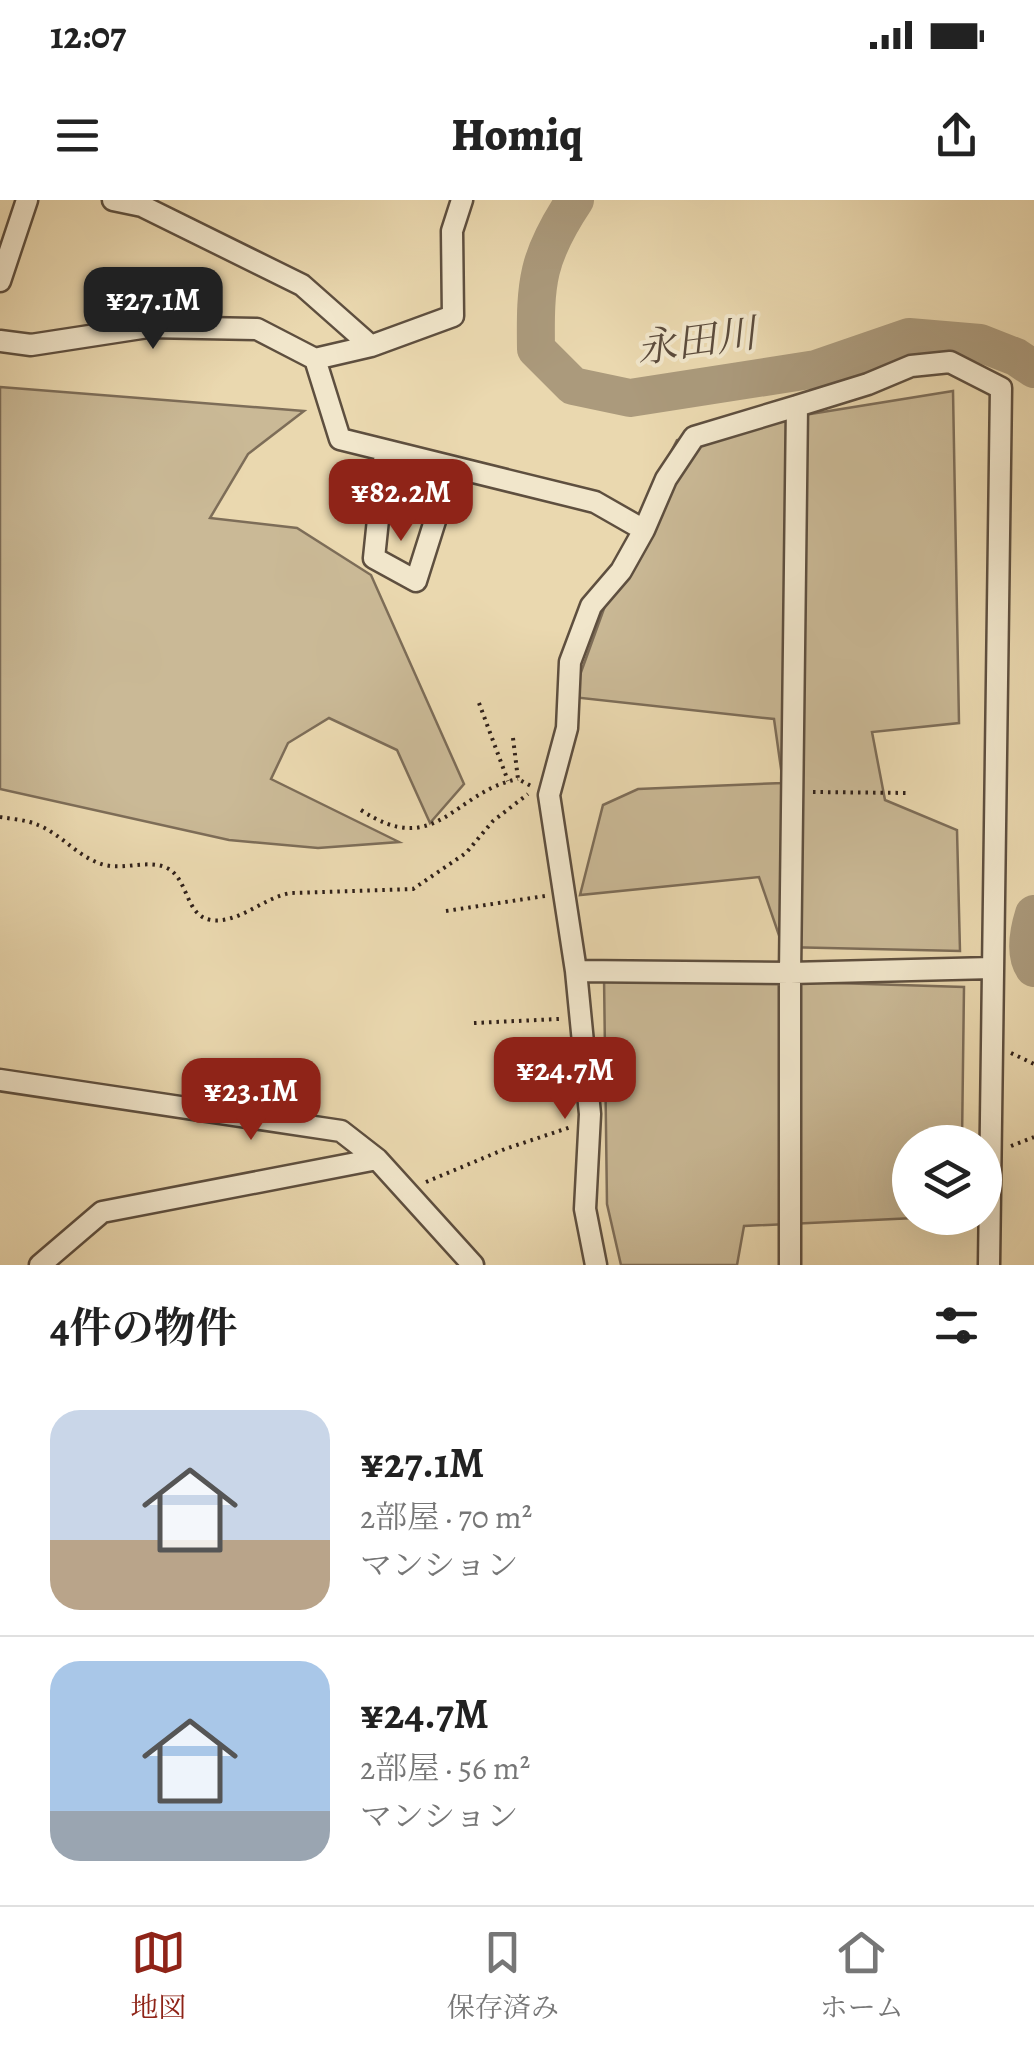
<!DOCTYPE html>
<html lang="ja">
<head>
<meta charset="utf-8">
<style>
	body { margin:0; font-family:Alegreya,"Noto Serif JP",serif; background:#f6f6f6; color:#222; height:100vh; display:flex; flex-direction:column; font-size:38px; white-space:nowrap }
	* { box-sizing:border-box; margin:0 }
	p { font-size:32px; color:#767676 }
	.icon { flex:none; width:55px; height:55px; fill:none; stroke:currentColor; stroke-width:2; stroke-linecap:round; stroke-linejoin:round }
	.map { position:relative; height:1065px; overflow:hidden }
	.details { display:flex; flex-direction:column; background:#fff; flex:1 }
	.details>* { flex:none }
	.tools { position:absolute; left:892px; top:925px; display:grid; gap:20px }
	.tools a { display:grid; place-items:center; width:110px; height:110px; border-radius:50%; background:#fff; box-shadow:0 10px 40px #0002; font-size:50px }
	.price { position:absolute; translate:-50% -85px; padding:0 22px; border-radius:20px; background:#8f2418; color:#fff; font-size:32px; line-height:65px; filter:drop-shadow(0 2px 5px #0008) }
	.price::after { content:''; position:absolute; left:50%; top:60px; width:30px; height:22px; margin-left:-15px; background:inherit; clip-path:polygon(0 0,100% 0,50% 100%) }
	.price.selected { background:#222; color:#fff }
	ul { padding:0; list-style:none }
	li { display:flex; align-items:center; gap:30px; height:250px; padding:0 50px }
	li+li { border-top:2px solid #e0e0e0 }
	li span { display:grid; place-items:center; flex:none; width:280px; height:200px; border-radius:30px; color:#555 }
	li>.icon { margin-inline-start:auto }
	span .icon { width:120px; height:120px; fill:#fffc; stroke-width:1 }
	li b { font-size:42px }
	h2 { display:flex; justify-content:space-between; align-items:center; height:120px; padding:0 50px; font-size:42px }
	.status { display:flex; justify-content:space-between; align-items:center; height:70px; padding:0 50px; background:#fff; direction:ltr }
	.status svg { height:28px; fill:currentColor }
	header { display:flex; justify-content:space-between; align-items:center; height:130px; padding:0 50px; background:#fff; font-size:45px; font-weight:800 }
	.dock { display:flex; justify-content:space-around; align-items:center; height:140px; border-top:2px solid #e0e0e0; background:#fff; font-size:28px; color:#767676 }
	.dock a { display:grid; justify-items:center; gap:5px }
	.dock .selected { color:#8f2418 }
	.map>svg:first-child { display:block }
	.green { fill:#cab996; stroke:#7d6d58; stroke-width:2.5 }
	.lines { fill:none; stroke-linecap:round; stroke-linejoin:round }
	.river { stroke:#ab9a7c; stroke-width:38 }
	.street-casing { stroke:#5e4f3f; stroke-width:25 }
	.path { stroke:#30211a; stroke-width:4; stroke-dasharray:2.5 5; stroke-linecap:butt }
	.street { stroke:#f1e6cb; stroke-width:20 }
	.labels { text-anchor:middle; dominant-baseline:central; stroke-width:8; stroke-linejoin:round; paint-order:stroke }
	.water-label { font-size:40px; font-style:italic; fill:#5b4b3c; stroke:#f1e6cb }
</style>
</head>
<body>
<div class="status"><b>12:07</b><svg viewBox="0 0 49 12"><path d="M0 12V9h3v3zM5 12V6h3v6zM10 12V3h3v9zM15 12V0h3v12zM26 1h20v11H26zM47 4h2v5h-2z"/></svg></div>
<header><svg class="icon" aria-label="menu" viewBox="0 0 24 24"><path d="M4 6h16M4 12h16M4 18h16"/></svg>Homiq<svg class="icon" aria-label="share" viewBox="0 0 24 24"><path d="M12 15V3M7 8l5-5 5 5M5 13v7h14v-7"/></svg></header>
<div class="map">
<svg width="1034" height="1065" viewBox="0 0 1034 1065">
	<rect width="100%" height="100%" fill="#ead8af"/>
	<filter id="stains"><feTurbulence type="fractalNoise" baseFrequency=".002" numOctaves="4"/><feColorMatrix values="0 0 0 0 .2 0 0 0 0 .09 0 0 0 0 .02 0 0 0 .5 -.17"/></filter>
	<radialGradient id="worn" r=".72"><stop offset=".6" stop-color="#630" stop-opacity="0"/><stop offset="1" stop-color="#630" stop-opacity=".3"/></radialGradient>
	<path class="green" d="M0,187L304,211L248,254L210,318L297,328L371,375L464,584L430,623L397,550L329,518L288,543L271,579L399,642L318,648L229,640L0,589Z
		M953,191L959,523L872,532L885,600L957,630L960,751L783,747L759,677L580,695L603,605L638,589L783,583L774,519L572,497L636,320L677,240L798,216Z
		M604,776L964,787L962,942H910V1018H915L744,1026L737,1065H621L607,1004Z"/>
	<g class="lines">
		<path class="river" d="M575,0C537,57 535,82 536,149L573,186L630,198L816,169L909,137L980,143L1016,157L1034,169
			M1034,714C1029,730 1024,754 1034,768"/>
		<g class="street-casing">
			<path id="street" d="M113,0L142,6L302,85L371,146
				M0,81L27,0
				M0,141L31,145L148,127L257,129L315,159L371,146L453,116L452,31L462,0
				M315,159L340,239L595,302L644,330L621,371L591,406L570,462L567,528L549,595L576,771L590,914L585,1009L596,1065
				M797,206L868,184L911,166L950,162L1001,188L989,1065
				M385,252L374,358L416,381L452,267
				M644,330L666,279L694,237L797,206L790,773V1065
				M576,771L790,773L992,768
				M0,880L341,931L377,959L473,1065
				M40,1065L102,1012L377,959"/>
		</g>
		<path class="path" d="M479,503L508,581
			M513,538L518,579L533,587
			M813,592L909,593
			M361,610C436,660 453,592 518,579
			M0,617C12,619 27,620 38,625C63,635 78,658 105,665C125,670 148,659 167,668C189,679 185,716 211,720C239,724 264,697 291,693L413,689L466,653L493,621L528,594
			M446,711L545,696
			M474,823L559,819
			M1011,853L1034,864
			M1011,946L1034,937
			M426,982L505,949L571,927"/>
		<use href="#street" class="street"/>
	</g>
	<g class="labels">
		<g class="water-label">
			<text transform="translate(696 141) rotate(-8)">永田川</text>
		</g>
	</g>
	<rect width="100%" height="100%" filter="url(#stains)"/>
	<rect width="100%" height="100%" fill="url(#worn)"/>
</svg>
<div class="tools">
<a><svg class="icon" aria-label="layers" viewBox="0 0 24 24"><path d="M12 4l9 5-9 5-9-5zM3 14l9 5 9-5"/></svg></a>
</div>
<b class="price selected" style="left:153px;top:152px">¥27.1M</b>
<b class="price" style="left:401px;top:344px">¥82.2M</b>
<b class="price" style="left:565px;top:922px">¥24.7M</b>
<b class="price" style="left:251px;top:943px">¥23.1M</b>
</div>
<section class="details">
<h2>4件の物件<svg class="icon" aria-label="filters" viewBox="0 0 24 24"><path d="M4 7h16M4 17h16"/><circle cx="9" cy="7" r="2"/><circle cx="15" cy="17" r="2"/></svg></h2>
<ul>
<li><span style="background:linear-gradient(#c9d6e8 65%,#b9a48a 0)"><svg class="icon" aria-label="home" viewBox="0 0 24 24"><path d="M3 11l9-7 9 7M6 9v11h12V9"/></svg></span><div><b>¥27.1M</b><p>2部屋 · 70 m²</p><p>マンション</p></div></li>
<li><span style="background:linear-gradient(#a9c7e8 75%,#9aa5b1 0)"><svg class="icon" aria-label="home" viewBox="0 0 24 24"><path d="M3 11l9-7 9 7M6 9v11h12V9"/></svg></span><div><b>¥24.7M</b><p>2部屋 · 56 m²</p><p>マンション</p></div></li>
</ul>
</section>
<nav class="dock">
<a class="selected"><svg class="icon" aria-label="map" viewBox="0 0 24 24"><path d="M3 6l6-2 6 2 6-2v14l-6 2-6-2-6 2zM9 4v14M15 6v14"/></svg>地図</a>
<a><svg class="icon" aria-label="saved" viewBox="0 0 24 24"><path d="M7 4h10v16l-5-4-5 4z"/></svg>保存済み</a>
<a><svg class="icon" aria-label="home" viewBox="0 0 24 24"><path d="M3 11l9-7 9 7M6 9v11h12V9"/></svg>ホーム</a>
</nav>
</body>
</html>
